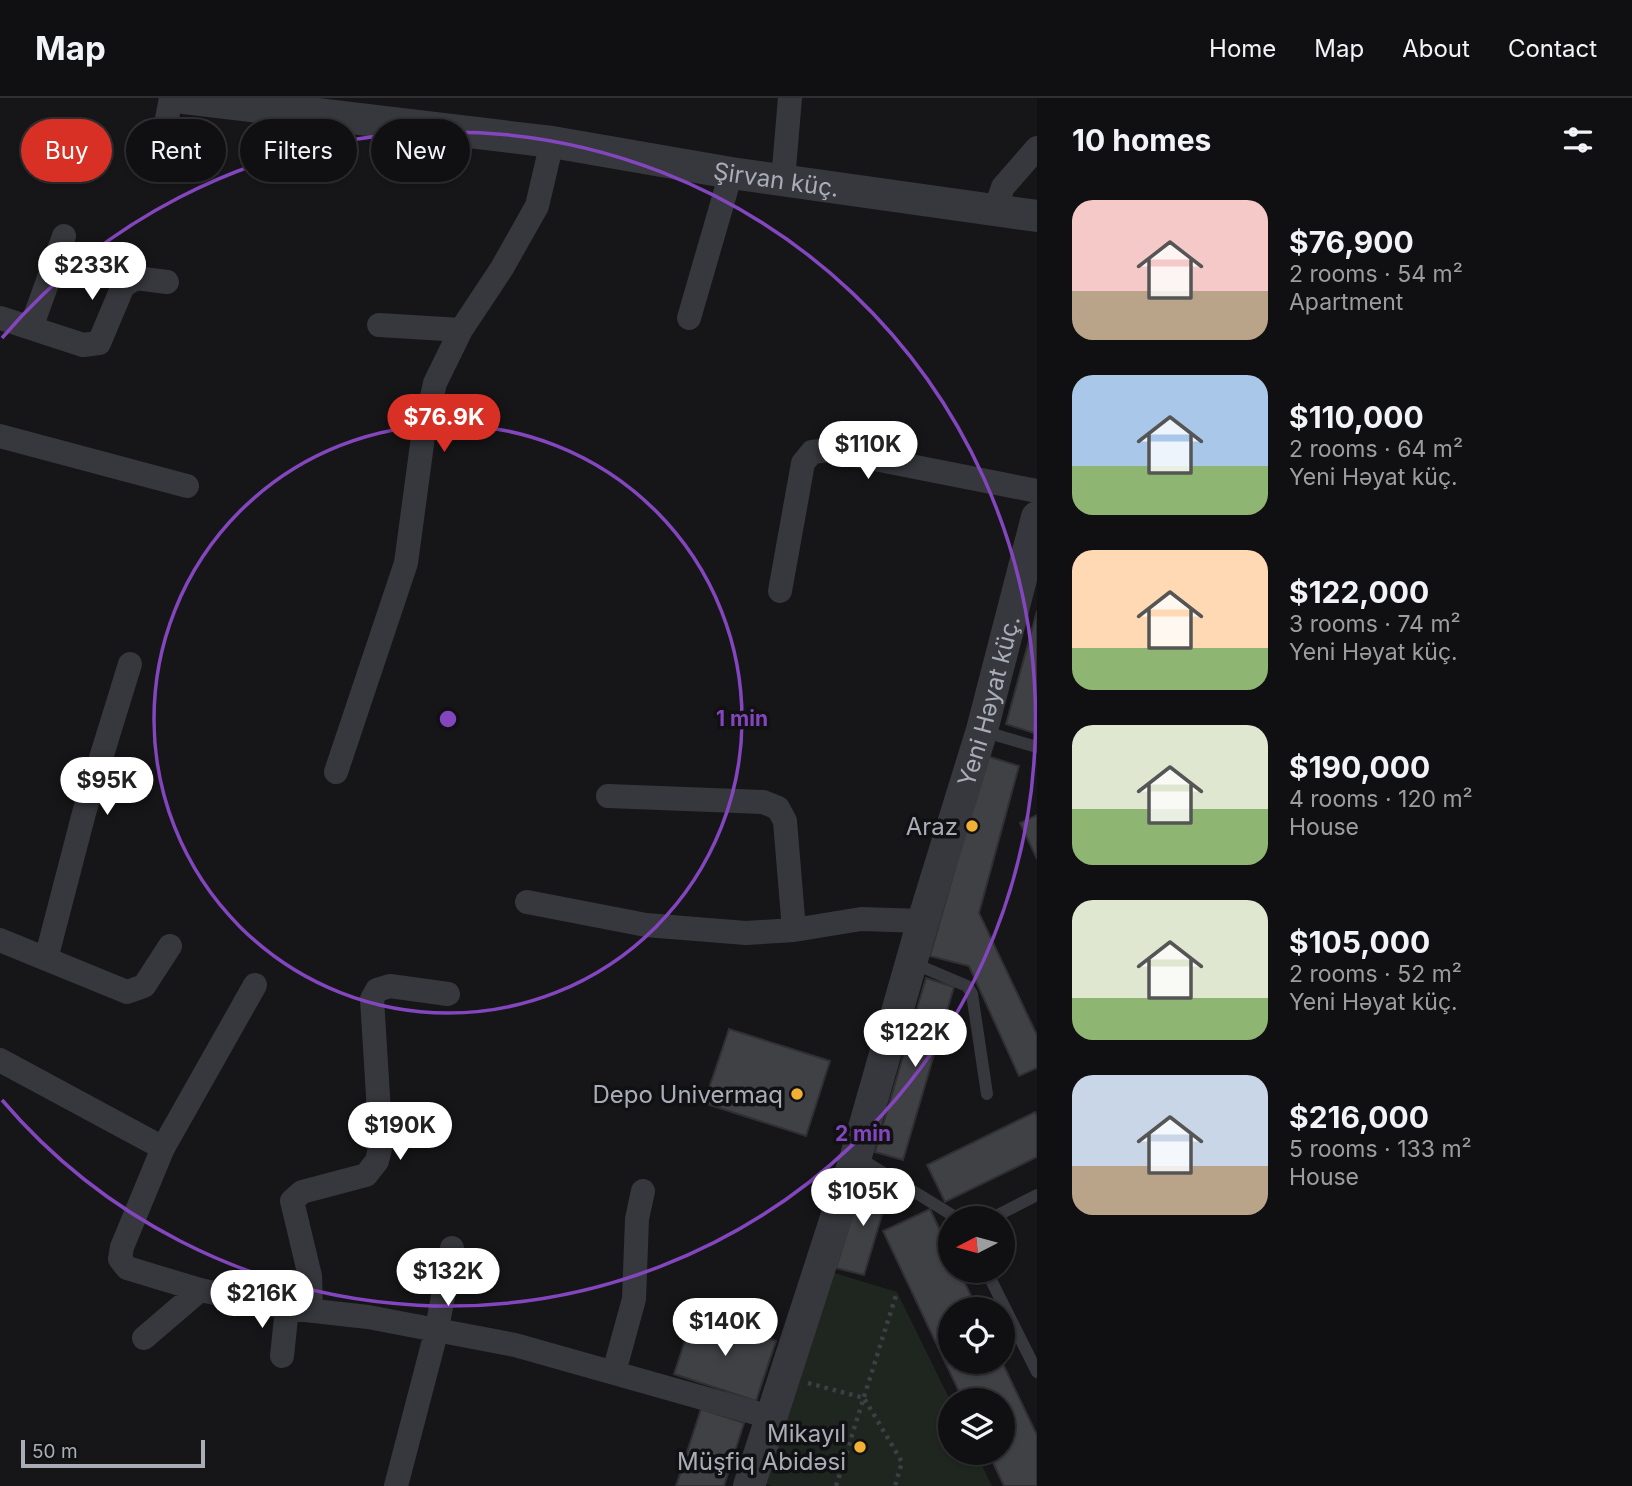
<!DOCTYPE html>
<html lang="en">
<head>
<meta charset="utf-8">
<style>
	body { margin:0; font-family:Inter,sans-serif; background:#19191b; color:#f1f3f6; height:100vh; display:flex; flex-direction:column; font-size:26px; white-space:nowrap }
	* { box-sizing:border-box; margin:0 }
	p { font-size:23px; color:#9c9d9f }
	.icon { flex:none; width:38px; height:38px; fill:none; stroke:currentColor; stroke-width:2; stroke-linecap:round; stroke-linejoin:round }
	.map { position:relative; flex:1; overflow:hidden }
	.side { display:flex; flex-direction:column; background:#101012; width:595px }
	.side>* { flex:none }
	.top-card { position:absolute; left:21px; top:21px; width:665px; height:63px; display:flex; gap:14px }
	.needle { width:46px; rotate:264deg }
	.tools { position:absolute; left:938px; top:1108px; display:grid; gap:14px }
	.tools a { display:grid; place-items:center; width:77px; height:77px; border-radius:50%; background:#101012; box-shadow:0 2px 5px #0004,0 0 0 2px #303032; font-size:35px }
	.scale { position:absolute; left:21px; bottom:18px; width:184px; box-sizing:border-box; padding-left:7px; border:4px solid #a8adb8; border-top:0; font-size:19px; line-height:24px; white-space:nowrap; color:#a8adb8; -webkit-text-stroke:5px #111113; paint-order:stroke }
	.price { position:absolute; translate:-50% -60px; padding:0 16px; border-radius:24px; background:#fff; color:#222; font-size:23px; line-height:46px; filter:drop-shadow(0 2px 4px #0008) }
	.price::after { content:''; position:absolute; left:50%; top:42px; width:21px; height:16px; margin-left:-10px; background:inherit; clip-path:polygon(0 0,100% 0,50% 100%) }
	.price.active { background:#d93025; color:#fff }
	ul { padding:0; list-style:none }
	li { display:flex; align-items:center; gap:21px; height:175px; padding:0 35px }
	li span { display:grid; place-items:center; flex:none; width:196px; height:140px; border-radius:21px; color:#555 }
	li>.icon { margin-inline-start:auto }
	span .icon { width:84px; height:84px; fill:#fffc; stroke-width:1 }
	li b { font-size:30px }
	h2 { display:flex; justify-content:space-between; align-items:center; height:84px; padding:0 35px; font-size:30px }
	.chip { padding:0 24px; border-radius:32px; background:#101012; box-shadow:0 2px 5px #0004,0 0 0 2px #303032; font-size:24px; line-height:63px }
	.chip.active { background:#d93025; color:#fff }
	header { display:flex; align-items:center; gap:42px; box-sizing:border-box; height:98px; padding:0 35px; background:#101012; border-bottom:2px solid #303032 }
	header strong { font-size:33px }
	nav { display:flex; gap:38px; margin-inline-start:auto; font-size:24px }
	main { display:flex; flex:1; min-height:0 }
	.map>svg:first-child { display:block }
	.green { fill:#1e261f }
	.building { fill:#404145; stroke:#303034; stroke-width:2 }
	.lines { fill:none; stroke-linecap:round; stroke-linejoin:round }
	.path { stroke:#3d3f44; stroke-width:4.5; stroke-dasharray:3.5 5; stroke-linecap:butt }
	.service { stroke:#37383d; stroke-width:12 }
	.minor { stroke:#37383d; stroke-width:24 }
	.tertiary { stroke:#37383d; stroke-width:32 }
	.ring { fill:none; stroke:#8446be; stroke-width:3.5 }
	.poi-dot { fill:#f2b134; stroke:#111113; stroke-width:2.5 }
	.labels { text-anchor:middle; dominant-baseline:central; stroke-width:7; stroke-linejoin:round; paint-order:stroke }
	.street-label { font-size:24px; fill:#a8adb8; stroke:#111113 }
	.poi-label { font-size:24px; fill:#a8adb8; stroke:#111113; text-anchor:end }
	.centre { fill:#8446be; stroke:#111113; stroke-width:3.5 }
	.ring-label { font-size:21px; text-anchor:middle; font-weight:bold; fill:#8446be; stroke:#111113; stroke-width:7; stroke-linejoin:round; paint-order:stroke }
</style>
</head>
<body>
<header>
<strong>Map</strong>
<nav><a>Home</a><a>Map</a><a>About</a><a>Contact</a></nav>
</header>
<main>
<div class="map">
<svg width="1037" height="1388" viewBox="0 0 1037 1388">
	<rect width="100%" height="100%" fill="#161618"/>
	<path class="green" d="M831,1174L897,1194L950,1302V1354L976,1355L992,1388H772L766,1386Z"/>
	<path class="building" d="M1037,513V624L1034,635L1006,626Z
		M987,658L1019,668L979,815L1037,937V970L1019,978L969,868L930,858Z
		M1037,717V761L1020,725Z
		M926,880L954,889L903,1062L875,1054Z
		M729,931L830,963L806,1038L704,1005Z
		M1035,1014L1037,1018V1059L945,1104L927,1067Z
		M863,1083L890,1090L864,1177L836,1170Z
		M930,1111L950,1154V1172H959L977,1211H950V1264H1002L1037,1337V1388H1004L988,1354H1003V1302H963L883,1133Z
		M694,1216L776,1243L756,1303L674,1276Z
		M701,1311L744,1325L724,1388H676Z"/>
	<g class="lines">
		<path class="path" d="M808,1285L864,1300L902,1364L895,1388
			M836,1388L897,1194"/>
		<path class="service" d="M982,633L1037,649
			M913,865L967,888L972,896L987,996
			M856,1058L957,1120
			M992,1120L1037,1097
			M986,1172L1037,1274"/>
		<path class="minor" d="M158,67L171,0
			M783,82L790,0
			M995,113L1003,89L1037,50
			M0,220L83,247L99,245L123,188L136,180L167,184
			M689,220L731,75
			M379,227L461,232
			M31,230L64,138
			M0,338L187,388
			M780,493L803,365L812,354L829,352L1037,393
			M336,674L406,465L423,339L435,285L461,232L502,170L537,108L552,44
			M608,698L763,704L778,710L785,723L794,832
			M527,804L646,827L746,835L794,832L861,821L923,823
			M0,842L127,894L144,888L170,848
			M46,861L84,715L130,566
			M0,962L163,1050
			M200,1192L127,1170L120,1161L122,1149L163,1050L255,887
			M311,1211L310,1178L292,1103L302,1094L366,1077L377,1063L381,1046L372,901L377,892L390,888L448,896
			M144,1240L200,1192L287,1210L368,1219L515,1247L770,1319
			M282,1258L287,1210
			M614,1274L634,1201L637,1121L643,1093
			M396,1388L437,1231L452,1150"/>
		<g class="tertiary">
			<path id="s1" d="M184,0L552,44L731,75L1037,118"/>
			<path id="s2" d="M749,1388L856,1058L923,823L982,632L1037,419"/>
		</g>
	</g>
	<g class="ring">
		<circle cx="448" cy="621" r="294"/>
		<path d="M2 240A587 587 0 1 1 2 1002"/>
	</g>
	<g class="poi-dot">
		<circle cx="972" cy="728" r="7"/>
		<circle cx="797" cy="996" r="7"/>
		<circle cx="860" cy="1349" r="7"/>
	</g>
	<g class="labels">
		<g class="street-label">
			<text stroke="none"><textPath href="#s1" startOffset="598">Şirvan küç.</textPath></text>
			<text stroke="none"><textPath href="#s2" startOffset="821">Yeni Həyat küç.</textPath></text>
		</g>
		<g class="poi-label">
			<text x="958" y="728">Araz</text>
			<text x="783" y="996">Depo Univermaq</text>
			<text x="846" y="1335">Mikayıl<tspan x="846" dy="28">Müşfiq Abidəsi</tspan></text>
		</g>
	</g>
	<circle cx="448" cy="621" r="10" class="centre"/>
	<g class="ring-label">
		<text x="742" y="628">1 min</text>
		<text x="863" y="1043">2 min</text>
	</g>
</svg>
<div class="tools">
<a><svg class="needle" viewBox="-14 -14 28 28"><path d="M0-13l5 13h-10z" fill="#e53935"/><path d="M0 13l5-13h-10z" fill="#9c9d9f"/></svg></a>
<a><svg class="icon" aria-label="locate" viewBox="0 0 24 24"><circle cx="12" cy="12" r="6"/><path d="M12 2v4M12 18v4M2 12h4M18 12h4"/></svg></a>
<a><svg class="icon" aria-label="layers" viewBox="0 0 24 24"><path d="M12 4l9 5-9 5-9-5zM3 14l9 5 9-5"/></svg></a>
</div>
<div class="scale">50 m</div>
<b class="price" style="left:92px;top:204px">$233K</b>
<b class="price active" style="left:444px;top:356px">$76.9K</b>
<b class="price" style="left:868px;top:383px">$110K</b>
<b class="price" style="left:107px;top:719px">$95K</b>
<b class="price" style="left:915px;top:971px">$122K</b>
<b class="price" style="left:400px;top:1064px">$190K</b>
<b class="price" style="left:863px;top:1130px">$105K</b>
<b class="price" style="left:448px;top:1210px">$132K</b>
<b class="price" style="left:262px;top:1232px">$216K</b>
<b class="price" style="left:725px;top:1260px">$140K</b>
<div class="top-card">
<a class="chip active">Buy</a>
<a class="chip">Rent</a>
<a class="chip">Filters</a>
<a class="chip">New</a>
</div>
</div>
<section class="side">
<h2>10 homes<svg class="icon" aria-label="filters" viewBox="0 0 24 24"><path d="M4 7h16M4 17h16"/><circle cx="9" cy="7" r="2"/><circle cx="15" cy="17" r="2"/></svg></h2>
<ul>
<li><span style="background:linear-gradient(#f6c9c9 65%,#b9a48a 0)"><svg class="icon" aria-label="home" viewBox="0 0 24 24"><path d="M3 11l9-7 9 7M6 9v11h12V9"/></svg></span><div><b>$76,900</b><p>2 rooms · 54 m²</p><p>Apartment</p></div></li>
<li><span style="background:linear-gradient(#a9c7e8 65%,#8fb573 0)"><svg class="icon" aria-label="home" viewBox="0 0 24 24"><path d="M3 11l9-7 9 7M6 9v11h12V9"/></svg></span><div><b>$110,000</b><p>2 rooms · 64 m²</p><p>Yeni Həyat küç.</p></div></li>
<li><span style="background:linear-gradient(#ffd9b3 70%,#8fb573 0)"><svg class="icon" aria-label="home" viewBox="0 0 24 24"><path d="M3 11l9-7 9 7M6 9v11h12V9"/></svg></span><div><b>$122,000</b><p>3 rooms · 74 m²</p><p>Yeni Həyat küç.</p></div></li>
<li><span style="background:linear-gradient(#dfe7d0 60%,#8fb573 0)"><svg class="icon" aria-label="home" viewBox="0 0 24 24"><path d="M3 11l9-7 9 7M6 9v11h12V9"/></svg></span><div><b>$190,000</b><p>4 rooms · 120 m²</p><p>House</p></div></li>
<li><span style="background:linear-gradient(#dfe7d0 70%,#8fb573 0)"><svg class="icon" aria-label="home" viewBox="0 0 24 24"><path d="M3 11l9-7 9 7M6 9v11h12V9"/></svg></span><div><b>$105,000</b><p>2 rooms · 52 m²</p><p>Yeni Həyat küç.</p></div></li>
<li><span style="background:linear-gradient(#c9d6e8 65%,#b9a48a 0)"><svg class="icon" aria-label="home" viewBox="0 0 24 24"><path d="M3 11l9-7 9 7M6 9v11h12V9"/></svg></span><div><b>$216,000</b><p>5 rooms · 133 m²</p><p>House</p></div></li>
</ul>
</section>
</main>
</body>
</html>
